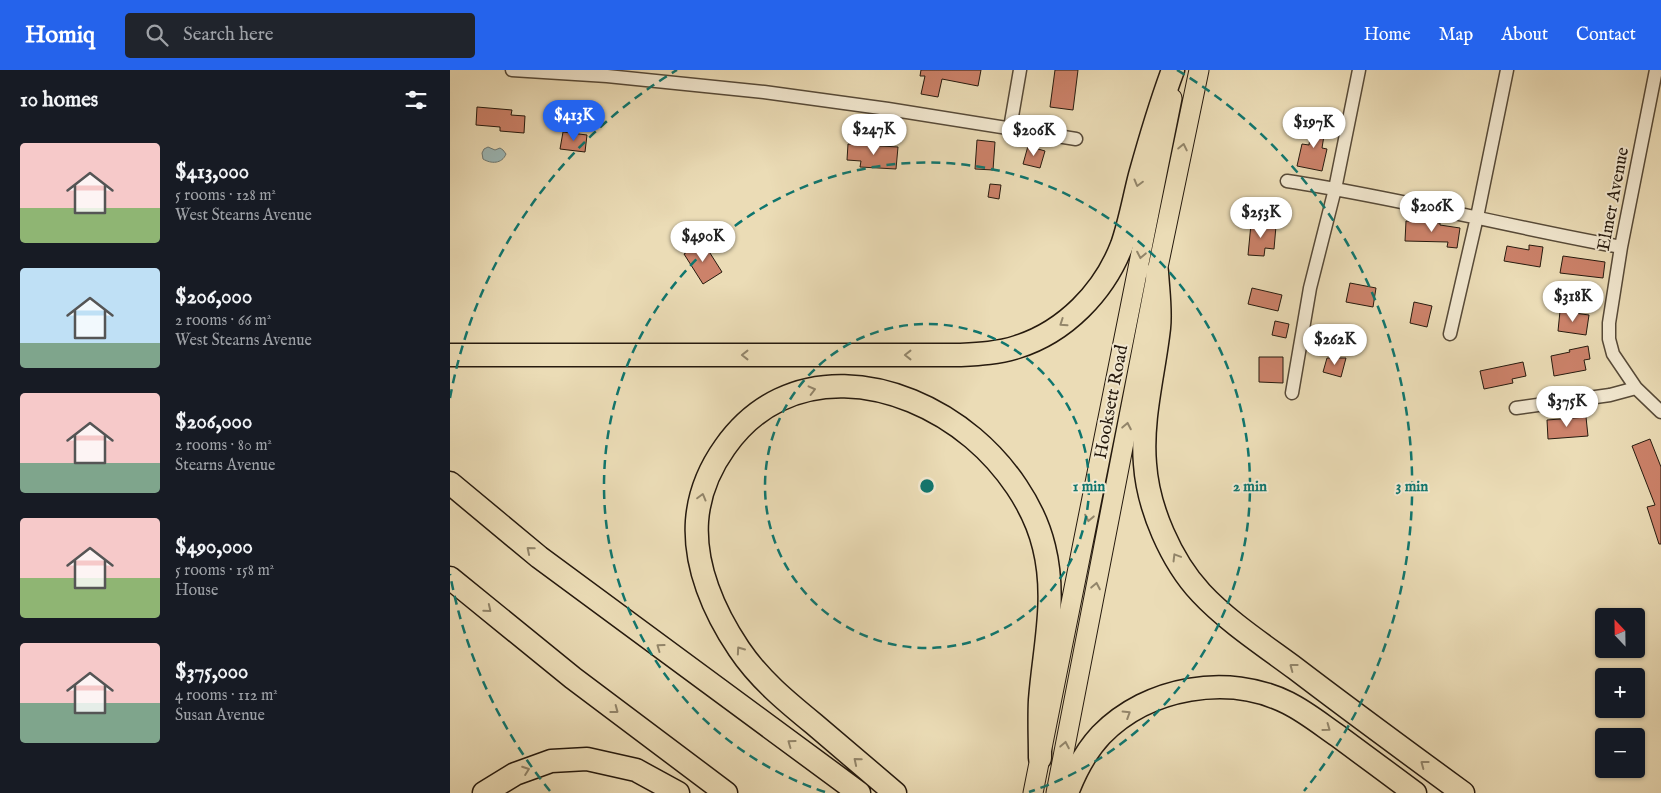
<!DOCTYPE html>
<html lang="en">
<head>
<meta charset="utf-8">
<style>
	body { margin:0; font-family:"IM FELL English",serif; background:#20242c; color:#f1f3f6; height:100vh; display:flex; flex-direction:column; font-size:19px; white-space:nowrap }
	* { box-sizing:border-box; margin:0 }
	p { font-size:16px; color:#9ea1a6 }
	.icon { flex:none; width:28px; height:28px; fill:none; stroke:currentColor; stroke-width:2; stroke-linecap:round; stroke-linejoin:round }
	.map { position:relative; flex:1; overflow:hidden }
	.details { display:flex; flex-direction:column; background:#171b24; width:450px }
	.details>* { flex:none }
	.needle { width:32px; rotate:338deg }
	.controls { position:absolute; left:1145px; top:538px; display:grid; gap:10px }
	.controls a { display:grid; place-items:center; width:50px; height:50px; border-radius:5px; background:#171b24; box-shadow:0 1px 4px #0004; font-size:25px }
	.price { position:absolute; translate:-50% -42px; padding:0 11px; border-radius:18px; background:#fff; color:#222; font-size:16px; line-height:32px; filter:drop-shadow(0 1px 2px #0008) }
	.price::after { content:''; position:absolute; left:50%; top:30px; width:15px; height:11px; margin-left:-8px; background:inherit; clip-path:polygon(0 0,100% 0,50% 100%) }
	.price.selected { background:#2563eb; color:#fff }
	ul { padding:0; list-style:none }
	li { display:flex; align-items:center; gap:15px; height:125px; padding:0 20px }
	li span { display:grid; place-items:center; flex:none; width:140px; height:100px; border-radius:5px; color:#555 }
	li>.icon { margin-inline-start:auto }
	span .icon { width:60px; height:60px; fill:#fffc; stroke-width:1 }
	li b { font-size:21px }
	h2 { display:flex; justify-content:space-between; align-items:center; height:60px; padding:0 20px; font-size:21px }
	header { display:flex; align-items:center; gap:30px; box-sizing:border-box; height:70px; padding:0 25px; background:#2563eb; color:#fff }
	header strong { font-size:24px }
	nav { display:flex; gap:28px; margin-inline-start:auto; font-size:18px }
	.search { width:350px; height:45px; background:#20242c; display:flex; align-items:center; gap:12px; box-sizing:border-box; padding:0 18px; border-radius:5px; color:#9ea1a6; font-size:19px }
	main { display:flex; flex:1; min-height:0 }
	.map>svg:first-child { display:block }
	.water { fill:#9cb9b8; stroke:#6d7974 }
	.building { fill:#cc826a; stroke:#261a0e }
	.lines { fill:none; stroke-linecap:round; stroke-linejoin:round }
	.street-casing { stroke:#574a38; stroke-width:15 }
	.primary-casing { stroke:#261a0e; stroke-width:21 }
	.highway-casing { stroke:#261a0e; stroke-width:25 }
	.street { stroke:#f2e8d0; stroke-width:12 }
	.primary { stroke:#ebdcb6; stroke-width:19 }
	.highway { stroke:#ebdcb6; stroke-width:22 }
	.oneway { stroke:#92856a }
	.ring { fill:none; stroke:#0f766e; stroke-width:2.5; stroke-dasharray:9 6 }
	.labels { text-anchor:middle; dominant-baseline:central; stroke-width:4; stroke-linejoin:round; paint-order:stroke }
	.street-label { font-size:18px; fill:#261a0e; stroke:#f2e8d0 }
	.centre { fill:#0f766e; stroke:#f2e8d0; stroke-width:2.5 }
	.ring-label { font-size:15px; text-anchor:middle; font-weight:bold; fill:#0f766e; stroke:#f2e8d0; stroke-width:4; stroke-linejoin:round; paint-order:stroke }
</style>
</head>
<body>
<header>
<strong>Homiq</strong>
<div class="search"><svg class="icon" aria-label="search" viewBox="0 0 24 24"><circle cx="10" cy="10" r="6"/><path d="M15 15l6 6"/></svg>Search here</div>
<nav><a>Home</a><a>Map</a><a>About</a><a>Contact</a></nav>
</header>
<main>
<section class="details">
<h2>10 homes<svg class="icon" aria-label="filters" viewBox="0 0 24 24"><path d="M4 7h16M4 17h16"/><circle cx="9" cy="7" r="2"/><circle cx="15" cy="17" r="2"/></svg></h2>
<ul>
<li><span style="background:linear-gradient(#f6c9c9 65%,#8fb573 0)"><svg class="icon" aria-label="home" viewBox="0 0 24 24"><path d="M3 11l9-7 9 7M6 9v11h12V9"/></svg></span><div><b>$413,000</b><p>5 rooms · 128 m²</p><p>West Stearns Avenue</p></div></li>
<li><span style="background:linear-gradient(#bfe0f5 75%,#7fa58c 0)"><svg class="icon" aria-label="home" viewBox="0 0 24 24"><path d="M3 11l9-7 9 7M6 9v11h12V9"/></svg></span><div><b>$206,000</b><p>2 rooms · 66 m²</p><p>West Stearns Avenue</p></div></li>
<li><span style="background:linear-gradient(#f6c9c9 70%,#7fa58c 0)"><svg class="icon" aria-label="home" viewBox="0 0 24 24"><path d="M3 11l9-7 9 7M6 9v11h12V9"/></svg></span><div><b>$206,000</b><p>2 rooms · 80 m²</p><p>Stearns Avenue</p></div></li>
<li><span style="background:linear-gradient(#f6c9c9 60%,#8fb573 0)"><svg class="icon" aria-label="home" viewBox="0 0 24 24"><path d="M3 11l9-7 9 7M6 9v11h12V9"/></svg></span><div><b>$490,000</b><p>5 rooms · 158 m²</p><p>House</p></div></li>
<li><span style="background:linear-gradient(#f6c9c9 60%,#7fa58c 0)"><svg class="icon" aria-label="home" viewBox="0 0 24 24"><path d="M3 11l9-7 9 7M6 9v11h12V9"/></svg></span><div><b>$375,000</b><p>4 rooms · 112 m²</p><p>Susan Avenue</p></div></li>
</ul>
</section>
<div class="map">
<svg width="1211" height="723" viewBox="0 0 1211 723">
	<rect width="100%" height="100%" fill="#ebdcb6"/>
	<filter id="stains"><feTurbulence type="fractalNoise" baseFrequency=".004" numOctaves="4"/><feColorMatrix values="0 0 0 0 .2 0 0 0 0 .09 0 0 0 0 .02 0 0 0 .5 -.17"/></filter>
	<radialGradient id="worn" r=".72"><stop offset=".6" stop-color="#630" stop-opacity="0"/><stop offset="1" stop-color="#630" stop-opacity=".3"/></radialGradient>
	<path class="water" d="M38,77L45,80L50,78L53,80L56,84C52,94 41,94 33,89L32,83L34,79Z"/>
	<path class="building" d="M471,0H531L528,16L492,9L488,27L471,24L475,6H470Z
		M605,0H628L623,40L600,37Z
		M27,37L62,40L61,45L75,46L74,63L50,61V57L26,55Z
		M862,51L876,53L872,78L877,79L872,101L847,96L852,74L859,75Z
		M113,62L137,65L135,82L110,79Z
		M527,70L545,72L543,100L525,99Z
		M398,74L448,77L446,99L410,97L411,91L397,90Z
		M578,76L595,81L590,98L573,94Z
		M540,114L551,115L549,129L538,127Z
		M819,134L840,136L838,153L818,151Z
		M956,151L990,153V155L1010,158L1007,178L997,177L998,172L955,171Z
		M801,154L826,156L824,179L815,178L814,186L798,185Z
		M253,172L272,202L253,214L234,184Z
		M1079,175L1093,177L1090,197L1054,191L1057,176L1079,180Z
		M1113,186L1155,192L1153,208L1110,203Z
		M900,213L926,218L923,237L896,232Z
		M802,218L832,225L828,241L798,234Z
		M964,232L982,236L977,257L960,253Z
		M1110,241L1139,245L1136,265L1108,261Z
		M825,251L839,254L836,268L822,265Z
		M1138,276L1140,289L1134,290L1136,300L1104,306L1101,286L1120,282L1119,280Z
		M809,287H833V313L809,312Z
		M877,288H896L891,307L873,302Z
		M1073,292L1076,306L1062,309L1063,313L1034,319L1030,301Z
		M1136,347L1138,366L1098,369L1097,350Z
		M1200,369L1211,397V474H1209L1197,437L1205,435L1182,376Z"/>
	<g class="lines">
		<g class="street-casing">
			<path id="street" d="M62,0L157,6L314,22L438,39L626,69
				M1206,0L1171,177L1159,253V269L1163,284L1186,318L1211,342
				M560,58L570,0
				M837,111C950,128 1059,157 1171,177
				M1000,264L1027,147L1057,0
				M842,323L860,218L885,119L909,0
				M1066,338L1160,325L1186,318"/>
		</g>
		<g class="primary-casing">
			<path id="primary" d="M583,723L722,28
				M606,723L707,202L749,0"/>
		</g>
		<g class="highway-casing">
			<path id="highway" d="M707,202C708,220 711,240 709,258C704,303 691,349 695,394C698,438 721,491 751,523C777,551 815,576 846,599C901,641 957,682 1013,723
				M0,285H510C529,284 549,283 567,277C615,262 654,222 672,175C680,152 684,128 690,105C700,69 710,35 723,0
				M0,413L89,487L409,723
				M0,508L123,608L276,723
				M34,723L65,704L101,691L137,689L186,700L228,723
				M445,723C418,700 391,677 364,654C337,632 309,609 289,579C264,542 244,496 247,451C249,424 260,398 275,377C337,289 449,306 523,368C555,395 584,435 594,477C607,529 594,578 590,630C589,649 590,669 590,688
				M617,723C625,702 636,681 651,665C698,617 778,603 838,633C856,642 872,655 888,666C914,685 939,704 965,723"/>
		</g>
		<use href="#street" class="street"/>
		<use href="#primary" class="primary"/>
		<use href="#highway" class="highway"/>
	</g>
	<defs><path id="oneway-chevron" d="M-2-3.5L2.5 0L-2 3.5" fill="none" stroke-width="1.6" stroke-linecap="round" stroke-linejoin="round" transform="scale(1.25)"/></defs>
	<g class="oneway">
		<use href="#oneway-chevron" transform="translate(733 77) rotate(-78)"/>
		<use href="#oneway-chevron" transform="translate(688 113) rotate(105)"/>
		<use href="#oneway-chevron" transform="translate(691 185) rotate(101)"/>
		<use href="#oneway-chevron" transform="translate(613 253) rotate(146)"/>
		<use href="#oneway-chevron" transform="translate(295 285) rotate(180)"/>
		<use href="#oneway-chevron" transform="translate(458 285) rotate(180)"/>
		<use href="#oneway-chevron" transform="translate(362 320) rotate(-14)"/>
		<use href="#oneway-chevron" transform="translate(677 356) rotate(-79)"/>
		<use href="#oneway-chevron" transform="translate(252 427) rotate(-75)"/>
		<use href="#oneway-chevron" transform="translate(639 448) rotate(101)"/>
		<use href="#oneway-chevron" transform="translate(80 480) rotate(-140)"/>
		<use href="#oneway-chevron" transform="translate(726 487) rotate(-121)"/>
		<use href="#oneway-chevron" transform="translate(646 516) rotate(-79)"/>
		<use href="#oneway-chevron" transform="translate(38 539) rotate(39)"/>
		<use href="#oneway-chevron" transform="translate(210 577) rotate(-144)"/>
		<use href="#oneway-chevron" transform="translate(290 580) rotate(-125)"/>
		<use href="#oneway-chevron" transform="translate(843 597) rotate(-143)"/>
		<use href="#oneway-chevron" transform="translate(165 640) rotate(37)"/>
		<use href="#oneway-chevron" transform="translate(677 644) rotate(-32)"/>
		<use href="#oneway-chevron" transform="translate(877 658) rotate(36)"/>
		<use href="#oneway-chevron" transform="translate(341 673) rotate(-144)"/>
		<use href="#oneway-chevron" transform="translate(615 675) rotate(-79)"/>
		<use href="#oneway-chevron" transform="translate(407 691) rotate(-140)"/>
		<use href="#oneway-chevron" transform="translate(974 694) rotate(-143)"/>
		<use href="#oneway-chevron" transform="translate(76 700) rotate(-20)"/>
	</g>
	<g class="ring">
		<circle cx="477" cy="416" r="162"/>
		<path d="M375 722A323 323 0 1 1 579 722"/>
		<path d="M100 721A485 485 0 0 1 0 504M0 328A485 485 0 0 1 227 0M727 0A485 485 0 0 1 854 721"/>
	</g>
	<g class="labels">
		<g class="street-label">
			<text transform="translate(1164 129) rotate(-79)">Elmer Avenue</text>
			<text transform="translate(662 332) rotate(-79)">Hooksett Road</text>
		</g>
	</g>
	<circle cx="477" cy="416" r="8" class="centre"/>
	<g class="ring-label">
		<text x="639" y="421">1 min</text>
		<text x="800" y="421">2 min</text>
		<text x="962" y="421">3 min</text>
	</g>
	<rect width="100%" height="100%" filter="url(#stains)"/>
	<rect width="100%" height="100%" fill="url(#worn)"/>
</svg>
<div class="controls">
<a><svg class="needle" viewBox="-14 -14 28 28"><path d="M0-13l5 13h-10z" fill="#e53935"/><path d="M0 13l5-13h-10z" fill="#9ea1a6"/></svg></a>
<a>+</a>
<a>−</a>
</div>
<b class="price selected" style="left:124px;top:72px">$413K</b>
<b class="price" style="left:864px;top:79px">$197K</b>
<b class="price" style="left:424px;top:86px">$247K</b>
<b class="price" style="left:584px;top:87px">$206K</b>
<b class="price" style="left:982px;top:163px">$206K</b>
<b class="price" style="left:811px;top:169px">$253K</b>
<b class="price" style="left:253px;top:193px">$490K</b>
<b class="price" style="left:1123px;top:253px">$318K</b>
<b class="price" style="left:885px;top:296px">$262K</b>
<b class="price" style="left:1117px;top:358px">$375K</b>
</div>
</main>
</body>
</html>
